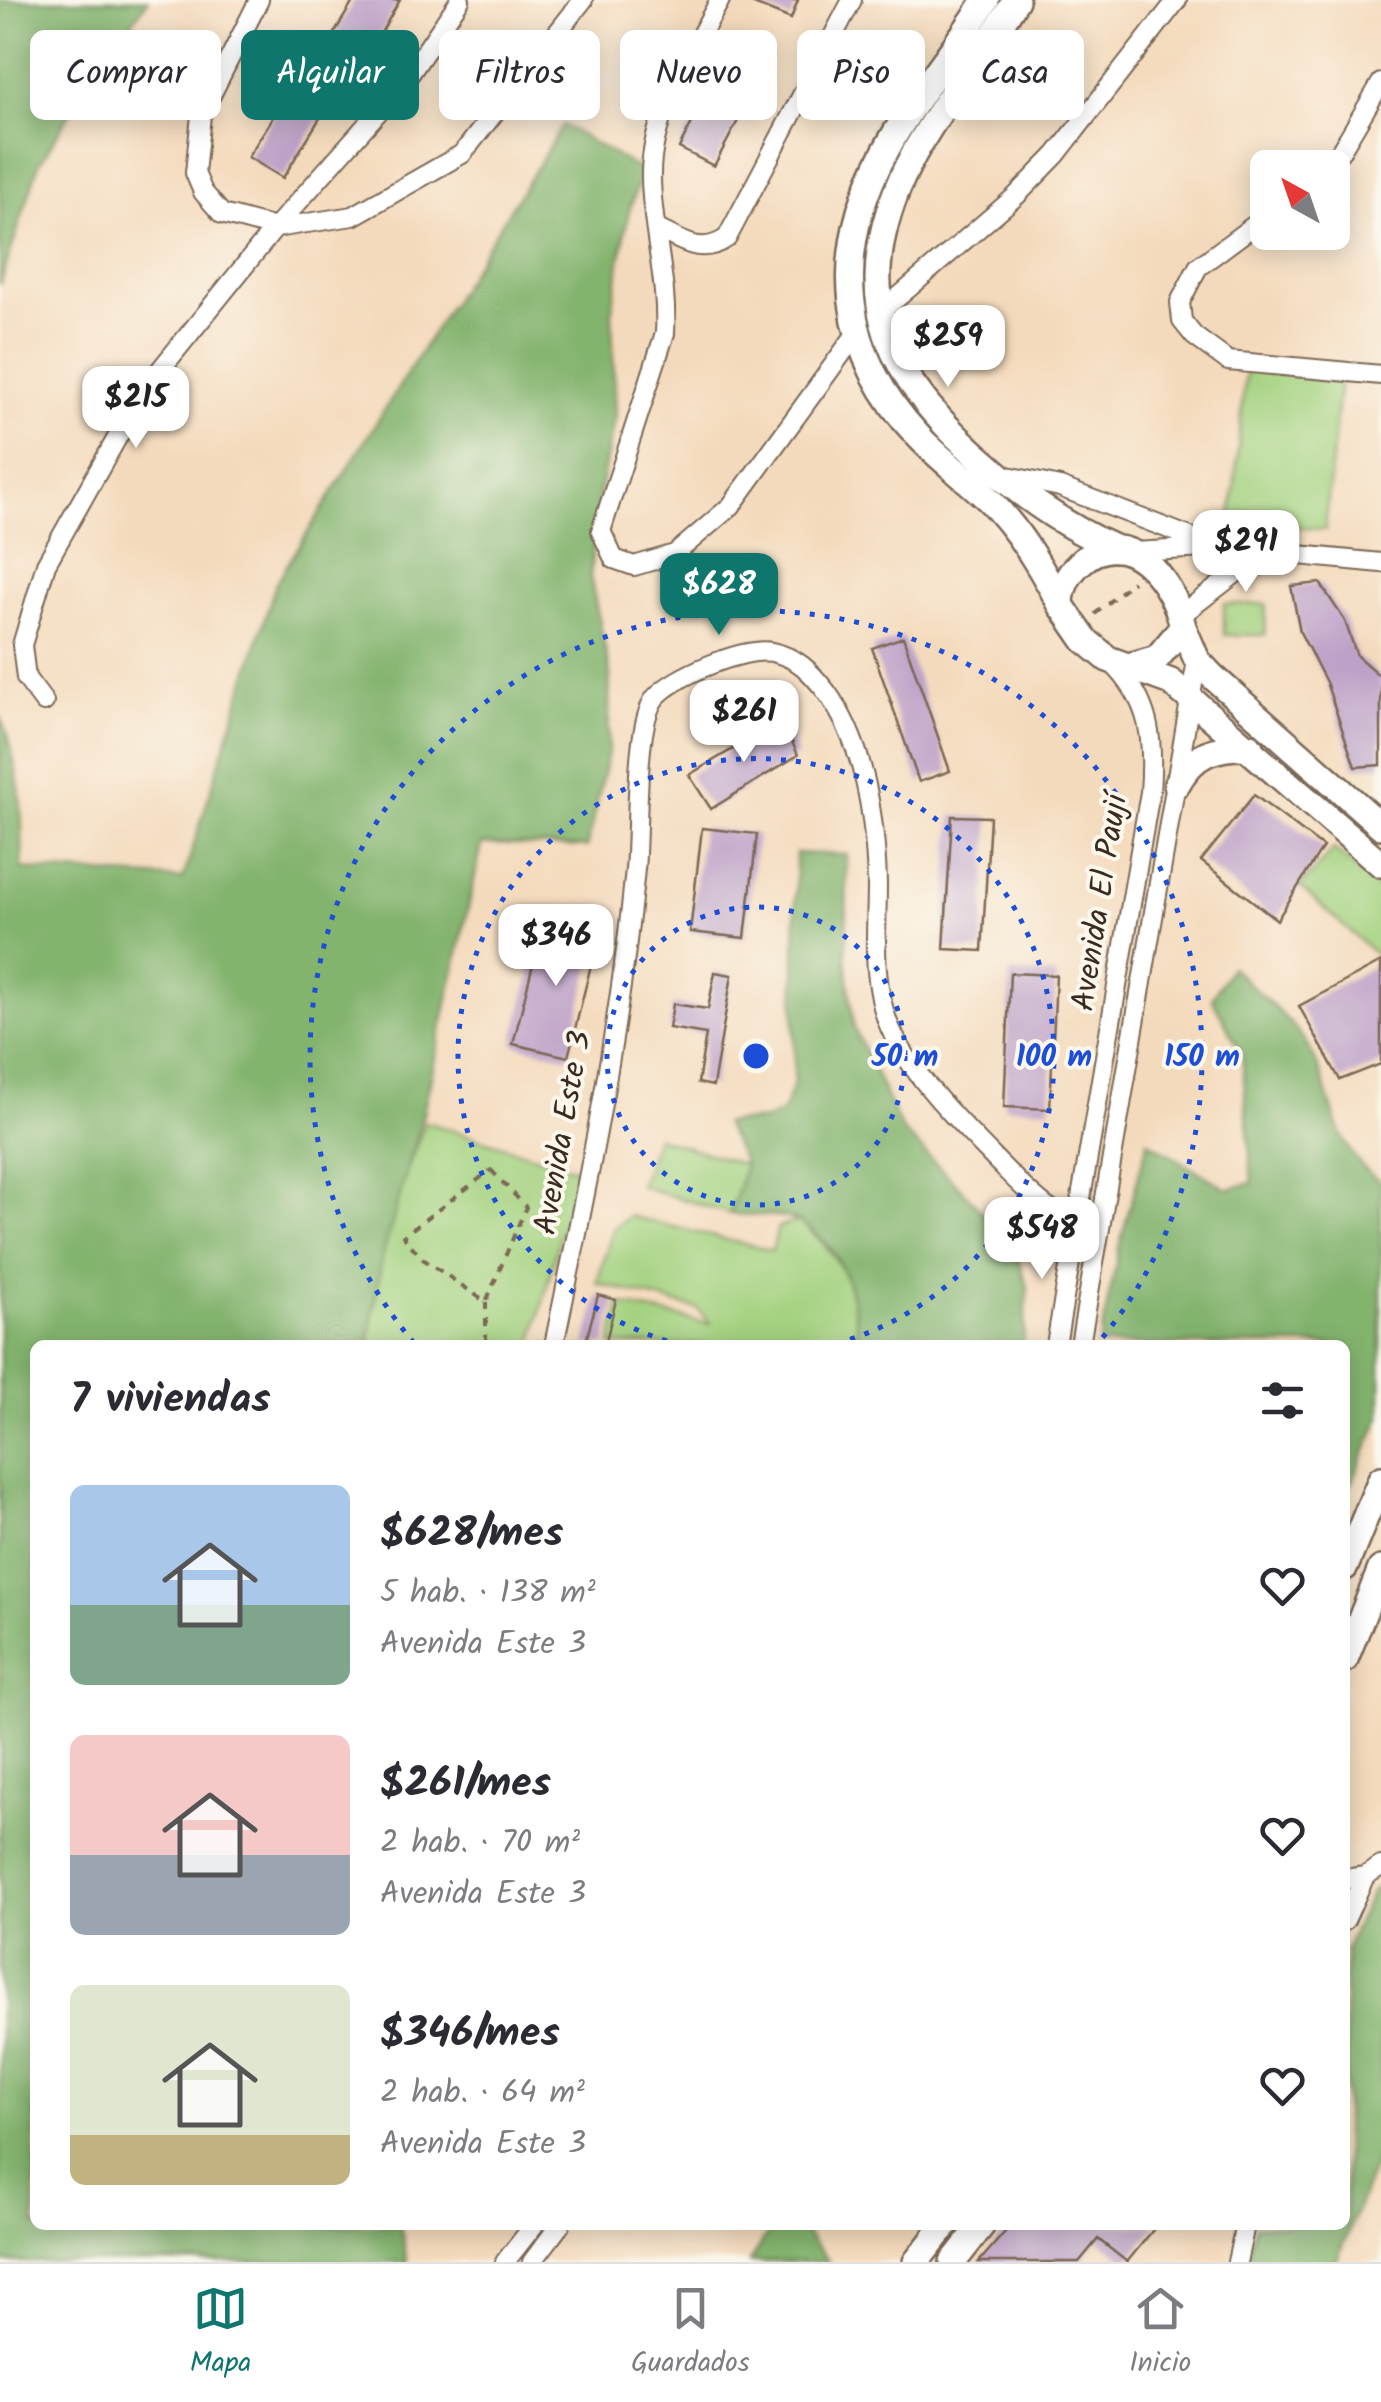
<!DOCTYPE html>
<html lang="es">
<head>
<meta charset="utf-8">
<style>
	body { margin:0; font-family:Kalam,sans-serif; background:#f2f2f3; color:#2b2b33; height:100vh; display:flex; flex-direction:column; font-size:38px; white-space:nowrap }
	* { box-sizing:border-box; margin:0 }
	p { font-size:32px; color:#7c7c81 }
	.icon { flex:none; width:55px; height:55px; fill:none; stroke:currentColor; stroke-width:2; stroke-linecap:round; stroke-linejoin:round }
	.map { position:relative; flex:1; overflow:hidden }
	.side { position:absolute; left:30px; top:1340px; width:1320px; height:890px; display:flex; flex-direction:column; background:#fff; border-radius:15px; box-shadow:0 5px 25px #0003 }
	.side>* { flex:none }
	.guide { position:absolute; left:30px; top:30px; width:1322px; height:90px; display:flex; gap:20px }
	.needle { width:65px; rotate:320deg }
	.fabs { position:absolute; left:1250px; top:150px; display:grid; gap:20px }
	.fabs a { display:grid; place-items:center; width:100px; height:100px; border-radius:15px; background:#fff; box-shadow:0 5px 25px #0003; font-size:50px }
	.price { position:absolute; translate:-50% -85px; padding:0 22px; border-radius:20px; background:#fff; color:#222; font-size:32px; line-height:65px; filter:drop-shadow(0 2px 5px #0008) }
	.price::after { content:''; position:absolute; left:50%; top:60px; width:30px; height:22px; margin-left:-15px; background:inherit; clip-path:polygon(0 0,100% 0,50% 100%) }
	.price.current { background:#0f766e; color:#fff }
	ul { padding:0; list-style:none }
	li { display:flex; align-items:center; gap:30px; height:250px; padding:0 40px }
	li span { display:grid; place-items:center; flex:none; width:280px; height:200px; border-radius:15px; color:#555 }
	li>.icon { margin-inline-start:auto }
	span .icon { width:120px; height:120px; fill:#fffc; stroke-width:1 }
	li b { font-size:42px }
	h2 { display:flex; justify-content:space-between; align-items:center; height:120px; padding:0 40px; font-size:42px }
	.chip { padding:0 35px; border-radius:15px; background:#fff; box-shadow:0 5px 25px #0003; font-size:35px; line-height:90px }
	.chip.current { background:#0f766e; color:#fff }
	.tab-bar { display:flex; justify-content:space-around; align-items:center; height:140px; border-top:2px solid #e1e1e2; background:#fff; font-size:28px; color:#7c7c81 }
	.tab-bar a { display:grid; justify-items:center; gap:5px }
	.tab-bar .current { color:#0f766e }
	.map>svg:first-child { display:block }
	.green { fill:#a4d280; stroke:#707e4f; stroke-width:2.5 }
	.forest { fill:#83b46e; stroke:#5f6f46; stroke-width:2.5 }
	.building { fill:#bda1c8 }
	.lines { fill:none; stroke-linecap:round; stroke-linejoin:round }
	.street-casing { stroke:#7c6855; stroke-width:22 }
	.secondary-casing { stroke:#7c6855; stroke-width:30 }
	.path { stroke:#7c6855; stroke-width:4; stroke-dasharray:8 8; stroke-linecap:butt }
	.street { stroke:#fff; stroke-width:18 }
	.secondary { stroke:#fff; stroke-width:25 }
	.ring { fill:none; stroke:#1d4ed8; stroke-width:5; stroke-dasharray:5 10 }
	.labels { text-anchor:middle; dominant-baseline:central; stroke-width:8; stroke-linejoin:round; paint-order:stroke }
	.street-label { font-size:32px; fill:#3b2a1e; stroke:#fbf7ec }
	.centre { fill:#1d4ed8; stroke:#fbf7ec; stroke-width:5 }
	.ring-label { font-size:30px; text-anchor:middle; font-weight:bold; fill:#1d4ed8; stroke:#fbf7ec; stroke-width:8; stroke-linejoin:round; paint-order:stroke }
</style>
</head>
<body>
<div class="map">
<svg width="1381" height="2262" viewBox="0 0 1381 2262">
	<rect width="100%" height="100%" fill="#fbf7ec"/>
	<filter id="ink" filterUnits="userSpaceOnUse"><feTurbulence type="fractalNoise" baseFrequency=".01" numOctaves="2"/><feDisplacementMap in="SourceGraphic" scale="20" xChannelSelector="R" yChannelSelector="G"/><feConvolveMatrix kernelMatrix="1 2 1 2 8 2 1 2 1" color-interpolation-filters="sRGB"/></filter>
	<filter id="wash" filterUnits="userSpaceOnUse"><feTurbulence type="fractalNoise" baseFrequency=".0048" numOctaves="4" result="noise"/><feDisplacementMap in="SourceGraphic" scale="40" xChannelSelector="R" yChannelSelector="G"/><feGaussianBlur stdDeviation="2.25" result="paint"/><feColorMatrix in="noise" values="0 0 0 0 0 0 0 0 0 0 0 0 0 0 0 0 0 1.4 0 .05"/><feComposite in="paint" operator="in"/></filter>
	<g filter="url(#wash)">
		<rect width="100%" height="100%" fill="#f4dabc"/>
		<path class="green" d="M1246,369L1340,378L1325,530L1231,521Z
			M1224,604H1266L1265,635H1224Z
			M1334,849L1381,891V959L1300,887Z
			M425,1122L577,1169L532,1345H341Z
			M656,1137L745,1165L730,1214L640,1186Z
			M629,1216L772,1251L778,1227L800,1221C841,1258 852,1276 857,1332L847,1345H611L620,1304L710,1324L698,1309L597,1283L613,1229Z"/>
		<path class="forest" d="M0,0H148L82,93L38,166L0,285Z
			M563,125L642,171L628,215L612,310L615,415L599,495L590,576L610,672L608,752L587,847L482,844L422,1118L382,1258L368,1345H35V2225H400L407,2262H0V715C20,767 24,813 22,869L183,879L276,583Z
			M796,853L847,855L846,958L854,1028L902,1130L971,1199L1017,1255L1028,1287L1023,1345H847L857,1332C853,1289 842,1246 801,1223C784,1213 749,1216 730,1214L745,1165L724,1123L766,1120L782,1112L794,1084Z
			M1231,967C1254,990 1285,1014 1304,1040C1336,1087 1327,1147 1381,1182V1417L1345,1497V1345H1099L1119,1247L1148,1141L1227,1189L1252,1183L1242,1054L1212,998Z
			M1381,1886V2148L1336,2262H1246L1255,2225H1345V1950L1372,1891Z
			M774,2225H800L829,2262H749Z"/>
		<g id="blocks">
			<path class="building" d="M354,0H400L367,57L360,53L283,178L248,157L313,53L320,57Z
				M744,0H798L791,19Z
				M735,39L771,58L714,166L679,148Z
				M1320,583L1345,621L1357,656L1381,677V765L1355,767L1326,682L1300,632L1291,586Z
				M903,637L950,771L919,782L872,648Z
				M782,720L798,755L711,809L689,775Z
				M1254,795L1323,847L1277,920L1201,861Z
				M952,816L990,817L982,951L944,949Z
				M702,828L757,834L745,938L690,932Z
				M544,920L599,933L568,1057L513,1044Z
				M1381,962V1064L1340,1080L1299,1006Z
				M715,972L732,975L713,1086L698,1083L706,1034L669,1028L673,1004L708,1009Z
				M1010,973L1056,975L1050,1109L1004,1107Z
				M598,1295L616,1300L605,1345H585Z
				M1011,2225H1157L1127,2262L1098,2239L1079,2262H979Z"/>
		</g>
	</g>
	<g filter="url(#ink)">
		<use href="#blocks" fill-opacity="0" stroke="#7c6855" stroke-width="2.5"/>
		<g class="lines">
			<g class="street-casing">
				<path id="street" d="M259,0L201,115L195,173L203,192L222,214L275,228L353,216L462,154L583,0
					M720,0C692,53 649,117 651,179C652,231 668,282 665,333L601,531L614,559L634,566L675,554L731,506L856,334
					M1325,168L1340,152L1381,83
					M1268,215L1198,267L1180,302L1182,321L1194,336L1228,361L1381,375
					M656,228C682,241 701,256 727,238L852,0
					M882,311L1016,196L1056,155L1177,0
					M1003,475L1060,487L1216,547L1381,563
					M1133,552L1206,548
					M1181,615L1240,570L1283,559
					M44,702L26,678L22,645L46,564L144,390L275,228L403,84L460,0
					M554,1345C587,1188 620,1029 635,869C639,830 634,726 655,698C673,676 744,647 772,652C798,658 809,670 825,690C865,743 875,818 877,883C877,927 872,968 884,1011C898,1062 959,1122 996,1160C1026,1190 1056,1225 1100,1229
					M1056,1345L1150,792C1154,740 1151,701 1112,663
					M1080,1345L1197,660
					M1345,1879L1365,1876L1381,1866
					M1345,1920L1365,1876
					M505,2262L534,2225
					M532,2262L560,2225
					M1237,2262L1245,2225"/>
			</g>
			<g class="secondary-casing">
				<path id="secondary" d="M986,0C954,52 913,98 885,152C830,254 840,354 920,438C941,460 966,478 988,499C1019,530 1040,566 1061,605
					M1016,0C982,57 927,120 901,180C848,302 890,379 983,461C1023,497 1066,527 1116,549
					M1183,627L1197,660L1212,676L1381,826
					M1133,665L1157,658L1183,627C1174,582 1127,520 1080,563C1067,575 1061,588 1061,605L1085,640L1108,659L1171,682L1381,864
					M1177,784C1194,753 1215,746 1250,747
					M1345,1567L1381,1479
					M1345,1659L1381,1569
					M916,2262L945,2225
					M953,2262L982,2225"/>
			</g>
			<path class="path" d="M1095,614L1133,581
				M491,1170L526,1207L486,1302L423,1259L403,1236Z
				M486,1302V1345"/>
			<use href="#street" class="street"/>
			<use href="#secondary" class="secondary"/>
		</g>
	</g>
	<g class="ring">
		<circle cx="756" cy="1056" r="149"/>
		<path d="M681 1345A298 298 0 1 1 831 1345"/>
		<path d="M414 1343A446 446 0 1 1 1098 1343"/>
	</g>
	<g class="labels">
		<g class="street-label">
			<text transform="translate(1101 903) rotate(-81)">Avenida El Paují</text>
			<text transform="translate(564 1133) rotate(-80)">Avenida Este 3</text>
		</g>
	</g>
	<circle cx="756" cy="1056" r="15" class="centre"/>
	<g class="ring-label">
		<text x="905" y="1066">50 m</text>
		<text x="1054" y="1066">100 m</text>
		<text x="1202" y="1066">150 m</text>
	</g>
</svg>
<div class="fabs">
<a><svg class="needle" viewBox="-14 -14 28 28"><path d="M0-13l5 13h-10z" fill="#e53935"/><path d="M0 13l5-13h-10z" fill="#7c7c81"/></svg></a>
</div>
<b class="price" style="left:948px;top:390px">$259</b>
<b class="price" style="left:136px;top:451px">$215</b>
<b class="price" style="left:1246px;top:595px">$291</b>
<b class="price current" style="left:719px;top:638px">$628</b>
<b class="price" style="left:744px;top:765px">$261</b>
<b class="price" style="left:556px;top:989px">$346</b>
<b class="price" style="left:1042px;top:1282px">$548</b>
<div class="guide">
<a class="chip">Comprar</a>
<a class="chip current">Alquilar</a>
<a class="chip">Filtros</a>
<a class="chip">Nuevo</a>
<a class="chip">Piso</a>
<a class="chip">Casa</a>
</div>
<section class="side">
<h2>7 viviendas<svg class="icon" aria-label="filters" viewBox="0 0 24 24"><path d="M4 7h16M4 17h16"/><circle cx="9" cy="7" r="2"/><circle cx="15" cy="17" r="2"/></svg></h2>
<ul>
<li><span style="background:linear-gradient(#a9c7e8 60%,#7fa58c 0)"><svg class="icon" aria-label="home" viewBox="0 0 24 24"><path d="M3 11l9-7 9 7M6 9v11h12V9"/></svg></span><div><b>$628/mes</b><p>5 hab. · 138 m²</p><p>Avenida Este 3</p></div><svg class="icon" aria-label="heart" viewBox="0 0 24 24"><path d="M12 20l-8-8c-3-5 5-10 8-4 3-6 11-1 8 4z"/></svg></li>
<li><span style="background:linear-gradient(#f6c9c9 60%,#9aa5b1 0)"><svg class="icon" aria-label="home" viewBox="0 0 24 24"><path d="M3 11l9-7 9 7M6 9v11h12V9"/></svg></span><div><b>$261/mes</b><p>2 hab. · 70 m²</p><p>Avenida Este 3</p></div><svg class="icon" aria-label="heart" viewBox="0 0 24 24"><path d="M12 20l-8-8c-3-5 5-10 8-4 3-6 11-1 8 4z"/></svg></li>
<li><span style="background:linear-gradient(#dfe7d0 75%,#c2b280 0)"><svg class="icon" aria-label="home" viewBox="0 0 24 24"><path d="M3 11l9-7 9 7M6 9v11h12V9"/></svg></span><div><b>$346/mes</b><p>2 hab. · 64 m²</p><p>Avenida Este 3</p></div><svg class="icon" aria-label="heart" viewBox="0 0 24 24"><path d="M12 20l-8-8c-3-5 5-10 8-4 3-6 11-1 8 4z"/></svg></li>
</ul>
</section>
</div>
<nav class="tab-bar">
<a class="current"><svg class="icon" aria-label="map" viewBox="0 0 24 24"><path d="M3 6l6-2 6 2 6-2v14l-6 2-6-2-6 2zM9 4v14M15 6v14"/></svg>Mapa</a>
<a><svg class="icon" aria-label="saved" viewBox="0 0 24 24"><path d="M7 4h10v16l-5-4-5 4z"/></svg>Guardados</a>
<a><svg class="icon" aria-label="home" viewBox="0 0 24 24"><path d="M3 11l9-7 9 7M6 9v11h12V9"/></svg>Inicio</a>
</nav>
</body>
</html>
